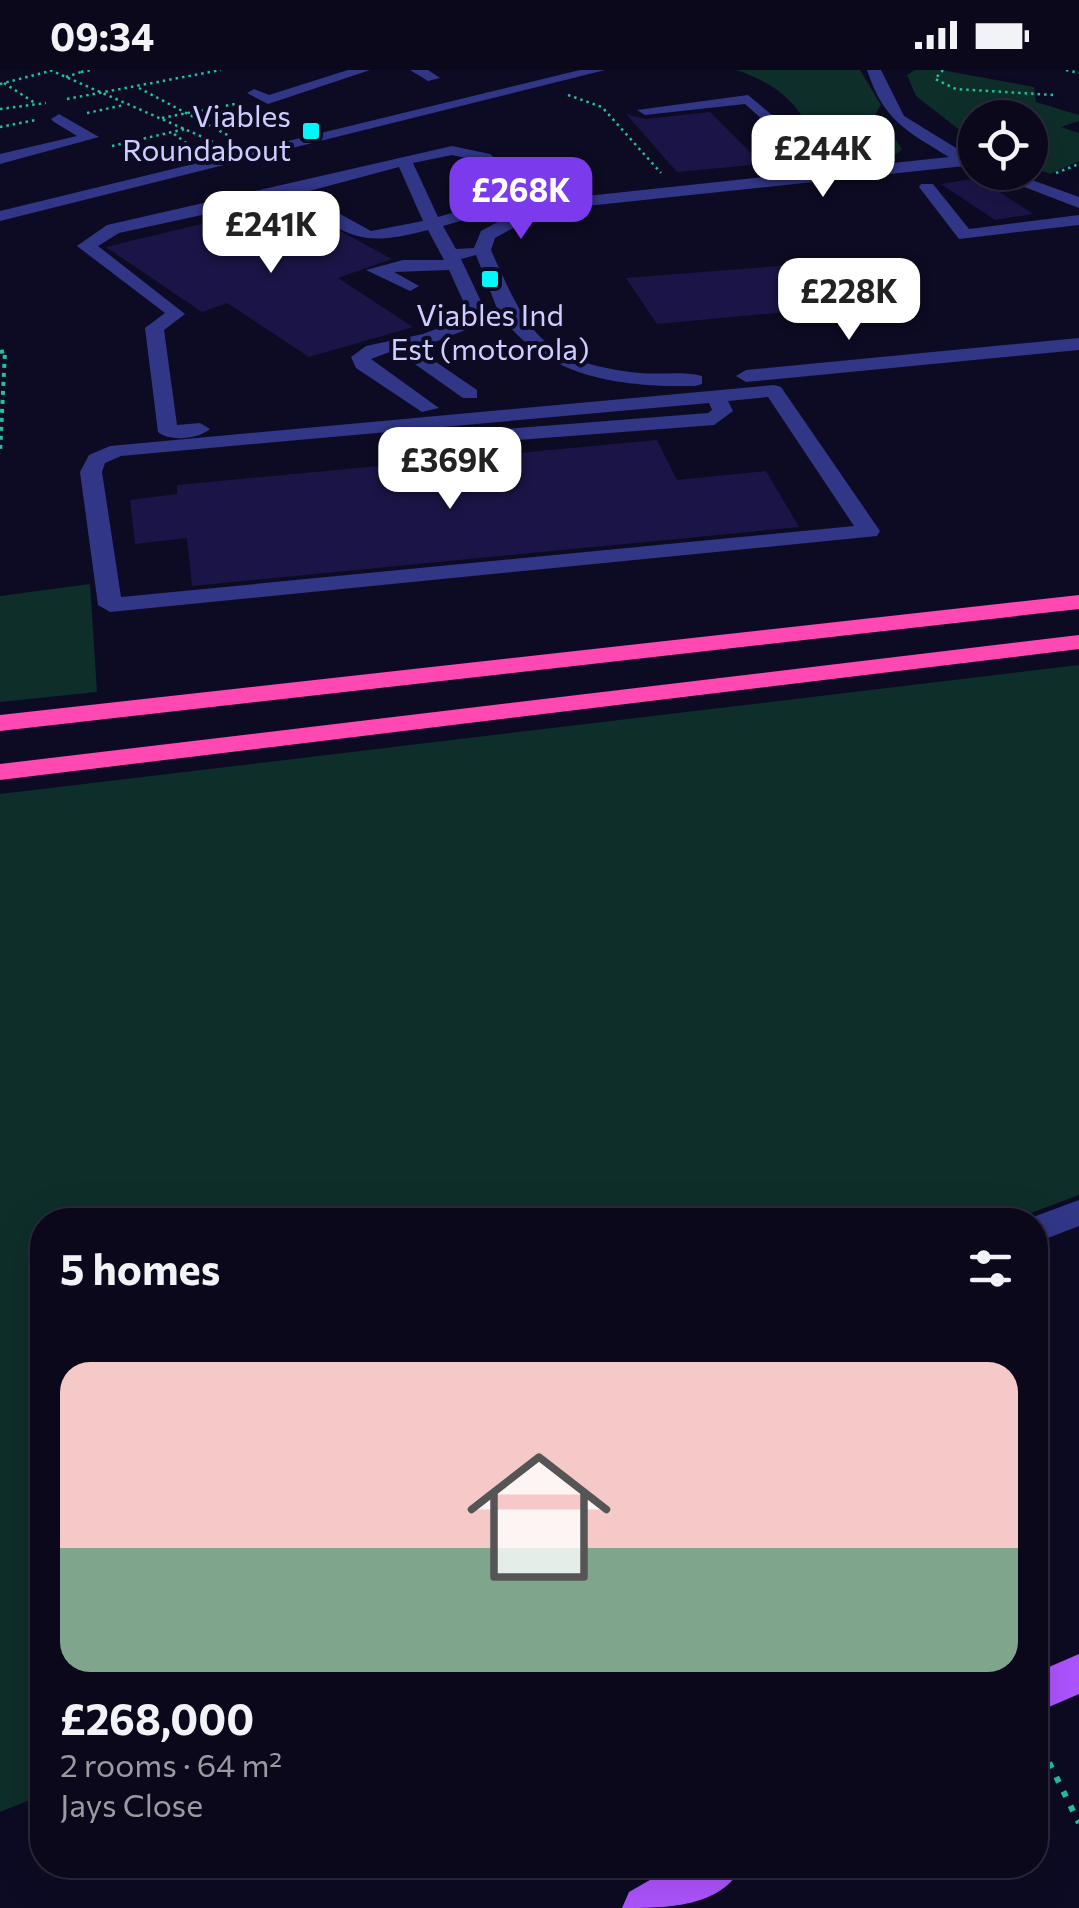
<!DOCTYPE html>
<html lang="en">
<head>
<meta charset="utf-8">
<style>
	body { margin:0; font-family:Commissioner,sans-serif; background:#131123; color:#f1f3f6; height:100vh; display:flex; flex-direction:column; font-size:38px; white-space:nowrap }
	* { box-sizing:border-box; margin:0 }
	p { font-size:32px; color:#999aa2 }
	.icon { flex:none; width:55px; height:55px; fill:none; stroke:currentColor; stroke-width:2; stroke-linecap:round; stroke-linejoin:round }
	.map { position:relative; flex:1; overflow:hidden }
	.drawer { position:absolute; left:30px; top:1138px; width:1018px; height:670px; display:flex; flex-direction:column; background:#0a081a; border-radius:40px; box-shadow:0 10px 40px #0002,0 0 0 2px #2a2939 }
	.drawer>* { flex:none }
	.controls { position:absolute; left:958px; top:30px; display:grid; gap:20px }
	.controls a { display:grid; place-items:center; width:90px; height:90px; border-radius:50%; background:#0a081a; box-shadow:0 10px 40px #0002,0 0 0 2px #2a2939; font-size:50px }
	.price { position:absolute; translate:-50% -85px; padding:0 22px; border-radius:20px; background:#fff; color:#222; font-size:32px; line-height:65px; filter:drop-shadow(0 2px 5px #0008) }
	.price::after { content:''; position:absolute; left:50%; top:60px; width:30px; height:22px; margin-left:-15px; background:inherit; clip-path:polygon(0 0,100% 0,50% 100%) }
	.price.current { background:#7c3aed; color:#fff }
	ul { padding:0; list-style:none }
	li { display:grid; align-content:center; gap:20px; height:530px; padding:0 30px }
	li span { display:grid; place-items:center; height:310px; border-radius:30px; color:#555 }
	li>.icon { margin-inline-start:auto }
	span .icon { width:180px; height:180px; fill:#fffc; stroke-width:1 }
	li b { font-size:42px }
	h2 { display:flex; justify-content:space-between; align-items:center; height:120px; padding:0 30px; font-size:42px }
	.status { display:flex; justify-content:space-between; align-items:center; height:70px; padding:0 50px; background:#0a081a; direction:ltr }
	.status svg { height:28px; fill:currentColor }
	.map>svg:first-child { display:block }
	.green { fill:#0e2e29 }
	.building { fill:#1a1546 }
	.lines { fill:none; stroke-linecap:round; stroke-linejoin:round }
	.path-far2 { stroke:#21bfa6; stroke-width:2.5; stroke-dasharray:2.5 4; stroke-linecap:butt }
	.path-far1 { stroke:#21bfa6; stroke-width:4; stroke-dasharray:4 5; stroke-linecap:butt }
	.path { stroke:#21bfa6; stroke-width:6; stroke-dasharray:6 10; stroke-linecap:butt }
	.minor { fill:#313687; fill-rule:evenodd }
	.major { fill:#ae54ff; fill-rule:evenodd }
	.highway { fill:#ff48b2; fill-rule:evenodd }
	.poi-dot { fill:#00f8f8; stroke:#0d0b23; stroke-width:4 }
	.labels { text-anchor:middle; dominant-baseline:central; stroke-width:8; stroke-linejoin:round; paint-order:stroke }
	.far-poi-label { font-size:30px; fill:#cecdff; stroke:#0d0b23; text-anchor:end }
</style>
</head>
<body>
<div class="status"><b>09:34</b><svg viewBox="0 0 49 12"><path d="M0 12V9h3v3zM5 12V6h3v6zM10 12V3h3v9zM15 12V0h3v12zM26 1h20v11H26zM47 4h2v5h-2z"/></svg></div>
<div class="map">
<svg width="1079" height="1838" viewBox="0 0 1079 1838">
	<rect width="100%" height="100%" fill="#0d0b23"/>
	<path class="green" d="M736,0H860L881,35L872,50L888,58L902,79C880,104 841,87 815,77C805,36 776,13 736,0Z
		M915,0H941L1034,17L1036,32L1079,45V51L1061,57L1079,63V91L1050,104L1030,96V48H975V72L916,26L907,5Z
		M90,514L97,622L0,632V526Z
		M1079,595V1125L1012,1150H42V1725L0,1742V724Z"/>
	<path class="building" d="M710,42L762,94L677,102L626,44L645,49Z
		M978,108L1033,144L995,150L941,114Z
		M288,133L392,189L338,208L413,257L309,287L227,233L202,242L106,177Z
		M817,193L850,236L657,254L626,208Z
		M657,370L677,410L766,401L799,457L192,516L187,468L135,474L130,430L177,424V415Z"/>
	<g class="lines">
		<path class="path-far2" d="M50,0L214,72
			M943,0L935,9L956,19L1054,25
			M1066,0L1079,3
			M81,2L91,0
			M66,7L81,2L78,0
			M4,13L35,33
			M0,14L50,1
			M139,18L235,69
			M568,25L602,37L661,103
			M67,29L221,0
			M0,39L46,33
			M87,43L124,35
			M162,48L240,33
			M0,57L36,50
			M174,64L193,78
			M112,76L185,59
			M1056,103L1079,94"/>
		<path class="path-far1" d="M0,282L5,281L0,384"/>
		<path class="path" d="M1035,1664L1079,1753"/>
		<path class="minor" d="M348,0H370L268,34L247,23L254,19L269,25Z
			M410,0H428L440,8L428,11Z
			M580,0H605L0,151V141Z
			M867,0H881L904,46L974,89V95L568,138L538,144L495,168L491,180C528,263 541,292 640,303C660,305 682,301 702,306V314L695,316C625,317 551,309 505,251L483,253L417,279L477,320V328H463L395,280L371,289L439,338L422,342L356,298L351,287L366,276L423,264L470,246L449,200L394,202L419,216L410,221L366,200L403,190H444L428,160C353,180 349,163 285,127L119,163L98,176L185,244L164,260L177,355L200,353L210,359C199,369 169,372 158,362L145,258L165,243L77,176L107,155L452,76L490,84L523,113L497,123L509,129V137L443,156L456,179L474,178L481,161L527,136L568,128L820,101L745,34L645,45L637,40L748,25L837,99L949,87C905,60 884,51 867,0ZM452,85L479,91L505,111L477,119V125L489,132L438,147L413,93ZM399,97L423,151L371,161L302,123ZM476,185L498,241L486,242L461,189Z
			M59,44L99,67L0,94V84L77,66L54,52L51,49Z
			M985,102H1010L1079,127V138Z
			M921,114H933L969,159L1079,145V155L959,169L919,117Z
			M1079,268V280L746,312L736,306L746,300Z
			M774,315L781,317L880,461L877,466L110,542L98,535L80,402L89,385L110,376ZM768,327L854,456L121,527L102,402L105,393L121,386L709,333L712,340L708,343L467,362L457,368L467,374L714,355L733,341L728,331Z
			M1079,1130V1156L1035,1173V1150H1025Z"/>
		<path class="major" d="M1079,1584V1624L1035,1643V1603Z
			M676,1795H742C723,1838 665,1838 622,1838L629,1822Z"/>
		<path class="highway" d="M1079,525V539L0,661V645Z
			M1079,565V579L0,710V694Z"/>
	</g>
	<g class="poi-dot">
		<rect x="301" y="51" width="20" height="20" rx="5"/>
		<rect x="480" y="199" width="20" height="20" rx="5"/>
	</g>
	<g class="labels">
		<g class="far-poi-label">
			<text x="291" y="44">Viables<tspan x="291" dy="34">Roundabout</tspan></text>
			<text x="490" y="243" text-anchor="middle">Viables Ind<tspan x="490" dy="34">Est (motorola)</tspan></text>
		</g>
	</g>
</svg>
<div class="controls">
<a><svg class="icon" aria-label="locate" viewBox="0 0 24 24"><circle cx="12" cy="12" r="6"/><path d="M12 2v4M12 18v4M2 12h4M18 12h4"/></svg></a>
</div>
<b class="price" style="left:823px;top:130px">£244K</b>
<b class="price current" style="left:521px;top:172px">£268K</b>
<b class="price" style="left:271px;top:206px">£241K</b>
<b class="price" style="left:849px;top:273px">£228K</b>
<b class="price" style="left:450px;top:442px">£369K</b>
<section class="drawer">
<h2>5 homes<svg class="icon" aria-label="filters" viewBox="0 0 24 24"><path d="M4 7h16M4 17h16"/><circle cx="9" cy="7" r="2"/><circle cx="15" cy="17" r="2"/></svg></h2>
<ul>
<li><span style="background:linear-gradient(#f6c9c9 60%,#7fa58c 0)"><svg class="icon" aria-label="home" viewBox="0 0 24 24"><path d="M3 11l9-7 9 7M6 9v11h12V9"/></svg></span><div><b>£268,000</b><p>2 rooms · 64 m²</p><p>Jays Close</p></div></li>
</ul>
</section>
</div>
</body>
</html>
